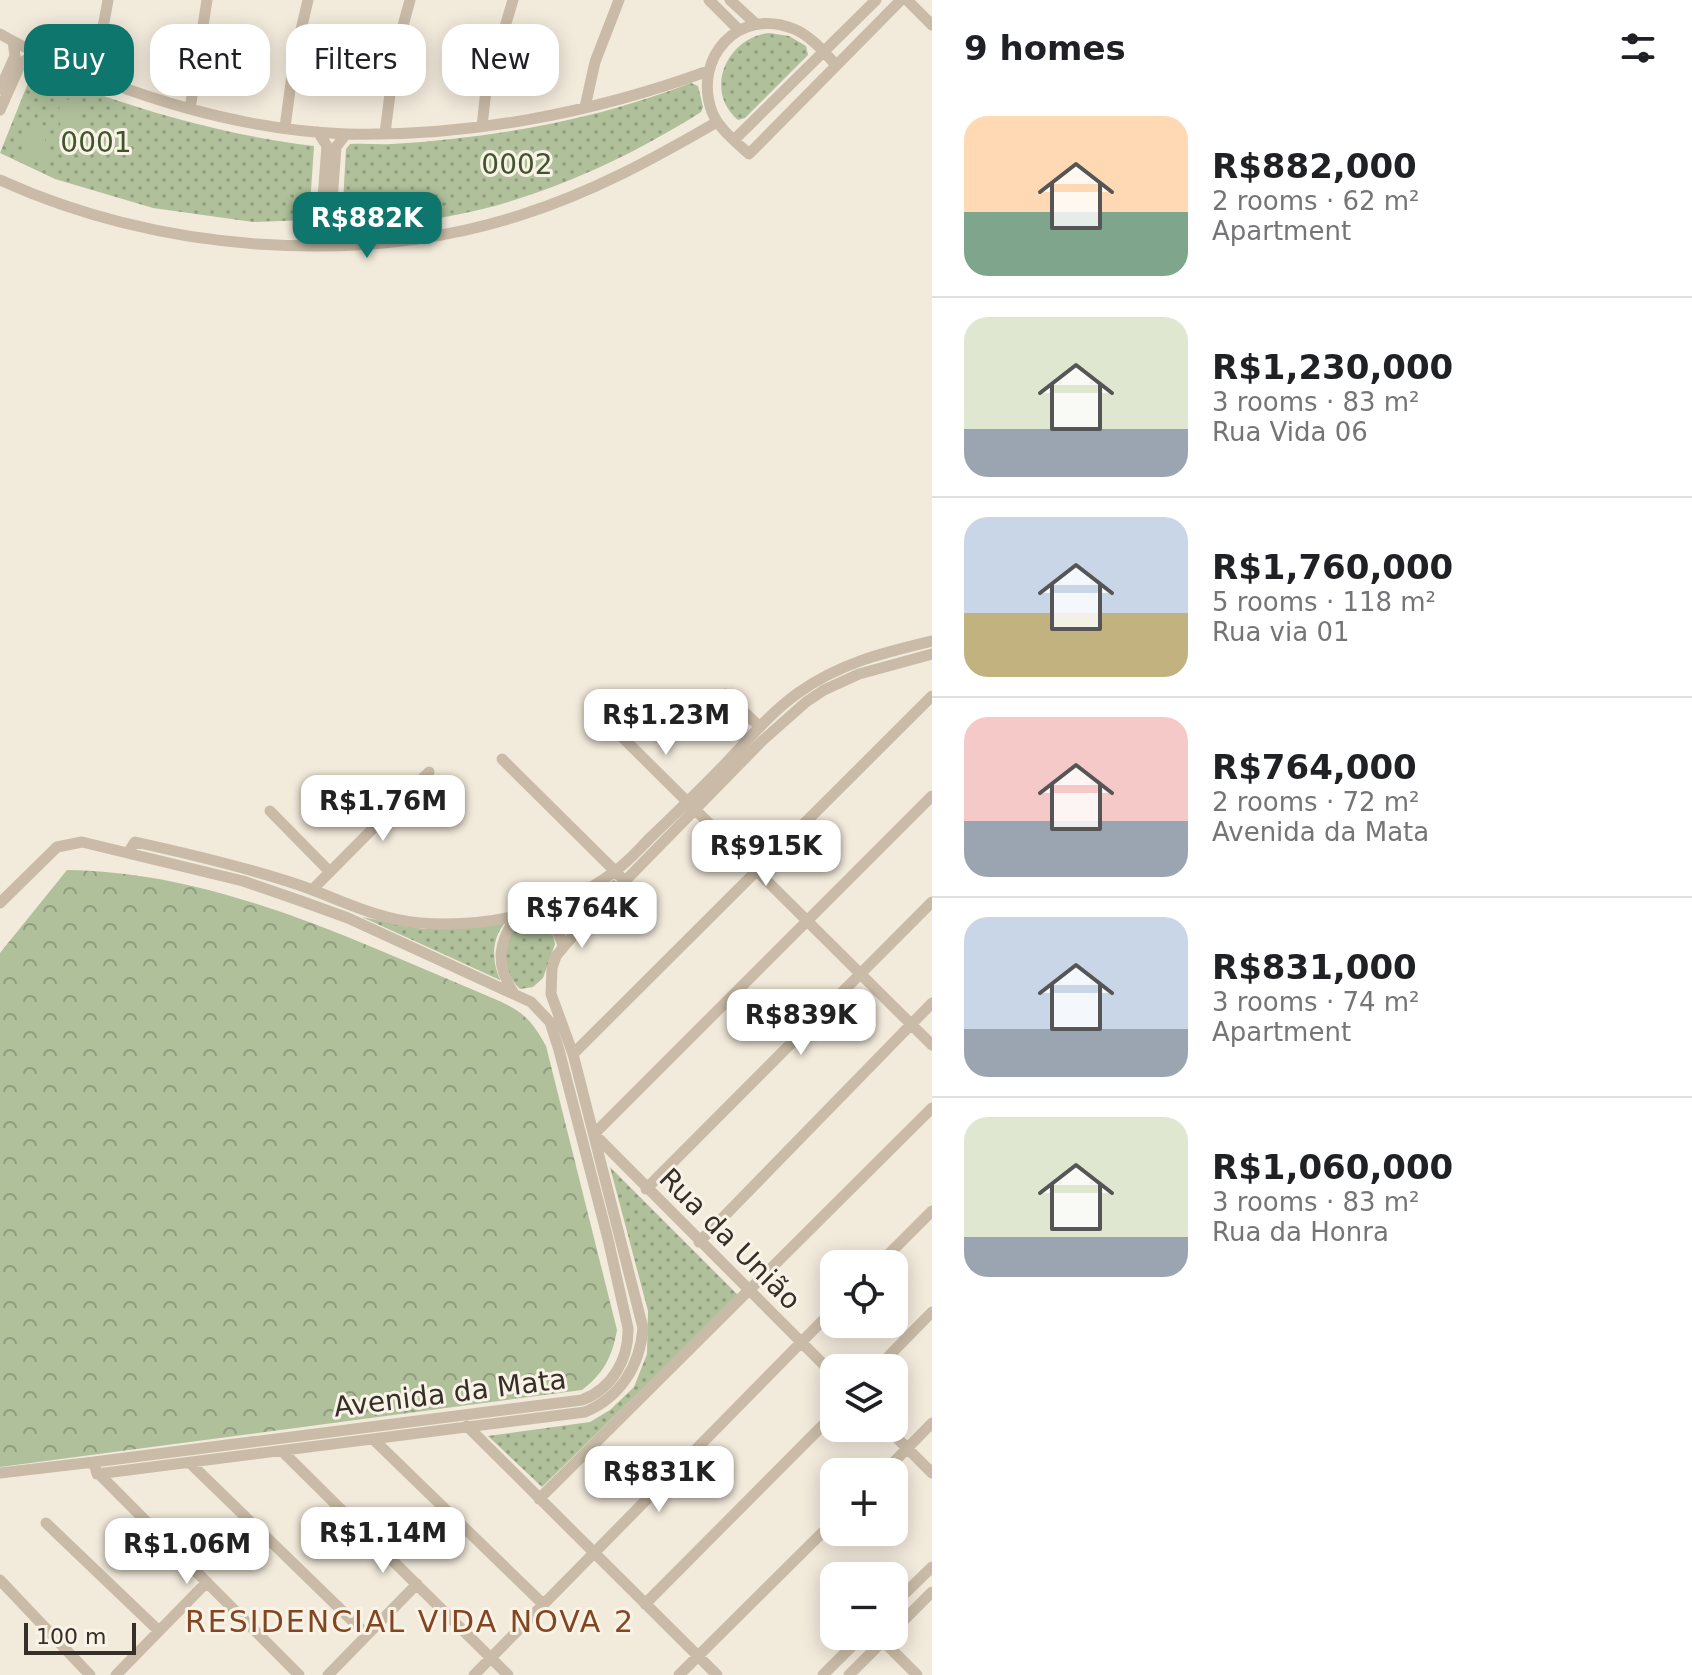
<!DOCTYPE html>
<html lang="en">
<head>
<meta charset="utf-8">
<style>
	body { margin:0; font-family:"DejaVu Sans",sans-serif; background:#f6f6f6; color:#202124; height:100vh; display:flex; flex-direction:column; font-size:30px; white-space:nowrap }
	* { box-sizing:border-box; margin:0 }
	p { font-size:26px; color:#757577 }
	.icon { flex:none; width:44px; height:44px; fill:none; stroke:currentColor; stroke-width:2; stroke-linecap:round; stroke-linejoin:round }
	.map { position:relative; flex:1; overflow:hidden }
	.details { display:flex; flex-direction:column; background:#fff; width:760px }
	.details>* { flex:none }
	.hud { position:absolute; left:24px; top:24px; width:760px; height:72px; display:flex; gap:16px }
	.controls { position:absolute; left:820px; top:1250px; display:grid; gap:16px }
	.controls a { display:grid; place-items:center; width:88px; height:88px; border-radius:16px; background:#fff; box-shadow:0 4px 20px #0003; font-size:40px }
	.scale { position:absolute; left:24px; bottom:20px; width:112px; box-sizing:border-box; padding-left:8px; border:4px solid #362e28; border-top:0; font-size:22px; line-height:28px; white-space:nowrap; color:#362e28; -webkit-text-stroke:6px #f9f3e7; paint-order:stroke }
	.price { position:absolute; translate:-50% -68px; padding:0 18px; border-radius:16px; background:#fff; color:#222; font-size:26px; line-height:52px; filter:drop-shadow(0 2px 4px #0008) }
	.price::after { content:''; position:absolute; left:50%; top:48px; width:24px; height:18px; margin-left:-12px; background:inherit; clip-path:polygon(0 0,100% 0,50% 100%) }
	.price.active { background:#0f766e; color:#fff }
	ul { padding:0; list-style:none }
	li { display:flex; align-items:center; gap:24px; height:200px; padding:0 32px }
	li+li { border-top:2px solid #e0e0e0 }
	li span { display:grid; place-items:center; flex:none; width:224px; height:160px; border-radius:24px; color:#555 }
	li>.icon { margin-inline-start:auto }
	span .icon { width:96px; height:96px; fill:#fffc; stroke-width:1 }
	li b { font-size:34px }
	h2 { display:flex; justify-content:space-between; align-items:center; height:96px; padding:0 32px; font-size:34px }
	.chip { padding:0 28px; border-radius:24px; background:#fff; box-shadow:0 4px 20px #0003; font-size:28px; line-height:72px }
	.chip.active { background:#0f766e; color:#fff }
	main { display:flex; flex:1; min-height:0 }
	.map>svg:first-child { display:block }
	.grass { fill:url(#grass-dots) }
	.forest { fill:url(#forest-crowns) }
	.garden { fill:#afc09b }
	.lines { fill:none; stroke-linecap:round; stroke-linejoin:round }
	.minor { stroke:#c9bba7; stroke-width:11 }
	.labels { text-anchor:middle; dominant-baseline:central; stroke-width:6; stroke-linejoin:round; paint-order:stroke }
	.park-label { font-size:28px; fill:#40542c; stroke:#f9f3e7 }
	.street-label { font-size:28px; fill:#362e28; stroke:#f9f3e7 }
	.neighbourhood-label { font-size:30px; letter-spacing:2px; fill:#844621; stroke:#f9f3e7 }
</style>
</head>
<body>
<main>
<div class="map">
<svg width="932" height="1675" viewBox="0 0 932 1675">
	<defs>
		<pattern id="grass-dots" width="8" height="8" patternUnits="userSpaceOnUse" patternTransform="scale(2)"><rect width="8" height="8" fill="#afc09b"/><path d="M2 2h.1M6 6h.1" fill="none" stroke="#8f9c7e" stroke-width="1.8" stroke-linecap="round"/></pattern>
		<pattern id="forest-crowns" width="20" height="18" patternUnits="userSpaceOnUse" patternTransform="scale(2)"><rect width="20" height="18" fill="#afc09b"/><path d="M2 6a3 3 0 1 1 6 0M12 15a3 3 0 1 1 6 0" fill="none" stroke="#8f9c7e"/></pattern>
	</defs>
	<rect width="100%" height="100%" fill="#f2eadb"/>
	<path class="grass" d="M769,33L789,36L806,46L808,55L745,118L738,120C703,90 727,38 769,33Z
		M34,68C115,105 226,136 314,146L309,220L253,222L153,208L55,179L0,153Z
		M691,83L698,86L703,107L701,112C614,167 511,212 408,222C388,224 367,223 346,225L342,221L346,149L350,144C364,143 378,145 392,144C495,138 595,120 691,83Z
		M614,880L617,883L565,935L558,923L547,913L578,900Z
		M362,917L423,929L504,924C491,941 492,961 500,980Z
		M525,918L537,919L553,936L555,944L543,978L533,987L520,989C499,970 502,935 525,918Z
		M610,1167L738,1295L542,1487L488,1436L590,1422L610,1410L634,1387L647,1354L648,1311Z"/>
	<path class="forest" d="M67,870C220,872 359,943 497,1000C524,1012 532,1021 546,1046L617,1330C612,1357 604,1373 582,1390L0,1467V953Z"/>
	<path class="garden" d="M79,99L82,139L61,140L59,100Z
		M44,125L47,161L24,162L22,127Z"/>
	<g class="lines">
		<path class="minor" d="M709,0L739,30
			M730,0L756,24
			M907,0L932,25
			M0,34C34,54 72,69 110,83C185,111 266,131 346,134C468,137 593,113 708,71
			M836,65C824,52 811,36 794,29C739,6 692,58 712,112C719,129 736,142 749,154L901,0
			M94,77L108,0
			M0,89L15,56L13,41
			M585,107L595,62L619,0
			M190,109L207,0
			M0,110L21,63L36,53
			M482,126L486,90L513,0
			M285,127L294,60L308,0
			M385,133L395,55L410,0
			M734,140L876,0
			M0,180C157,251 356,268 521,215C593,192 653,159 717,122
			M306,244L319,233L321,225L327,146L318,132
			M342,244L330,227L336,147L346,134
			M725,694L760,727
			M613,728L932,1045
			M502,759L620,876
			M381,782L401,801
			M270,811L330,872
			M128,853L135,842C190,854 245,867 299,885C339,899 376,919 420,923C487,928 560,913 615,871C628,862 639,849 650,838C675,814 700,790 724,765C747,741 770,713 798,693C840,663 882,653 932,641
			M312,890L429,772
			M0,903L57,847L82,842L243,881L301,901L348,918L531,1002L550,1022L559,1050L608,1239L628,1328C629,1359 612,1389 582,1400L94,1462L97,1474L585,1412C621,1397 640,1365 643,1328L573,1054L551,994L552,968L556,956L582,925L762,741L806,702L824,690L859,674L932,654
			M534,911C548,919 559,929 563,946
			M513,992C495,964 498,942 517,916
			M573,1054L932,696
			M646,1189L932,902
			M699,1242L932,1003
			M879,1264L932,1211
			M877,1368L932,1312
			M834,1375L594,1134L932,796
			M467,1426L717,1675
			M887,1428L932,1473
			M373,1439L544,1605
			M282,1451L508,1675
			M190,1463L367,1635
			M884,1472L932,1423
			M0,1473L94,1462
			M99,1474L299,1675
			M539,1499L932,1108
			M46,1523L159,1631
			M0,1580L90,1675
			M645,1604L834,1414
			M894,1604L932,1567
			M894,1630L932,1592
			M883,1641L917,1675
			M116,1675L207,1582
			M328,1675L417,1584
			M474,1675L834,1309
			M679,1675L834,1521
			M823,1675L862,1636
			M849,1675L888,1636"/>
	</g>
	<g class="labels">
		<g class="park-label">
			<text x="96" y="142">0001</text>
			<text x="517" y="164">0002</text>
		</g>
		<g class="street-label">
			<text transform="translate(730 1239) rotate(45)">Rua da União</text>
			<text transform="translate(450 1393) rotate(-7)">Avenida da Mata</text>
		</g>
		<g class="neighbourhood-label">
			<text x="410" y="1621">RESIDENCIAL VIDA NOVA 2</text>
		</g>
	</g>
</svg>
<div class="controls">
<a><svg class="icon" aria-label="locate" viewBox="0 0 24 24"><circle cx="12" cy="12" r="6"/><path d="M12 2v4M12 18v4M2 12h4M18 12h4"/></svg></a>
<a><svg class="icon" aria-label="layers" viewBox="0 0 24 24"><path d="M12 4l9 5-9 5-9-5zM3 14l9 5 9-5"/></svg></a>
<a>+</a>
<a>−</a>
</div>
<div class="scale">100 m</div>
<b class="price active" style="left:367px;top:260px">R$882K</b>
<b class="price" style="left:666px;top:757px">R$1.23M</b>
<b class="price" style="left:383px;top:843px">R$1.76M</b>
<b class="price" style="left:766px;top:888px">R$915K</b>
<b class="price" style="left:582px;top:950px">R$764K</b>
<b class="price" style="left:801px;top:1057px">R$839K</b>
<b class="price" style="left:659px;top:1514px">R$831K</b>
<b class="price" style="left:383px;top:1575px">R$1.14M</b>
<b class="price" style="left:187px;top:1586px">R$1.06M</b>
<div class="hud">
<a class="chip active">Buy</a>
<a class="chip">Rent</a>
<a class="chip">Filters</a>
<a class="chip">New</a>
</div>
</div>
<section class="details">
<h2>9 homes<svg class="icon" aria-label="filters" viewBox="0 0 24 24"><path d="M4 7h16M4 17h16"/><circle cx="9" cy="7" r="2"/><circle cx="15" cy="17" r="2"/></svg></h2>
<ul>
<li><span style="background:linear-gradient(#ffd9b3 60%,#7fa58c 0)"><svg class="icon" aria-label="home" viewBox="0 0 24 24"><path d="M3 11l9-7 9 7M6 9v11h12V9"/></svg></span><div><b>R$882,000</b><p>2 rooms · 62 m²</p><p>Apartment</p></div></li>
<li><span style="background:linear-gradient(#dfe7d0 70%,#9aa5b1 0)"><svg class="icon" aria-label="home" viewBox="0 0 24 24"><path d="M3 11l9-7 9 7M6 9v11h12V9"/></svg></span><div><b>R$1,230,000</b><p>3 rooms · 83 m²</p><p>Rua Vida 06</p></div></li>
<li><span style="background:linear-gradient(#c9d6e8 60%,#c2b280 0)"><svg class="icon" aria-label="home" viewBox="0 0 24 24"><path d="M3 11l9-7 9 7M6 9v11h12V9"/></svg></span><div><b>R$1,760,000</b><p>5 rooms · 118 m²</p><p>Rua via 01</p></div></li>
<li><span style="background:linear-gradient(#f6c9c9 65%,#9aa5b1 0)"><svg class="icon" aria-label="home" viewBox="0 0 24 24"><path d="M3 11l9-7 9 7M6 9v11h12V9"/></svg></span><div><b>R$764,000</b><p>2 rooms · 72 m²</p><p>Avenida da Mata</p></div></li>
<li><span style="background:linear-gradient(#c9d6e8 70%,#9aa5b1 0)"><svg class="icon" aria-label="home" viewBox="0 0 24 24"><path d="M3 11l9-7 9 7M6 9v11h12V9"/></svg></span><div><b>R$831,000</b><p>3 rooms · 74 m²</p><p>Apartment</p></div></li>
<li><span style="background:linear-gradient(#dfe7d0 75%,#9aa5b1 0)"><svg class="icon" aria-label="home" viewBox="0 0 24 24"><path d="M3 11l9-7 9 7M6 9v11h12V9"/></svg></span><div><b>R$1,060,000</b><p>3 rooms · 83 m²</p><p>Rua da Honra</p></div></li>
</ul>
</section>
</main>
</body>
</html>
